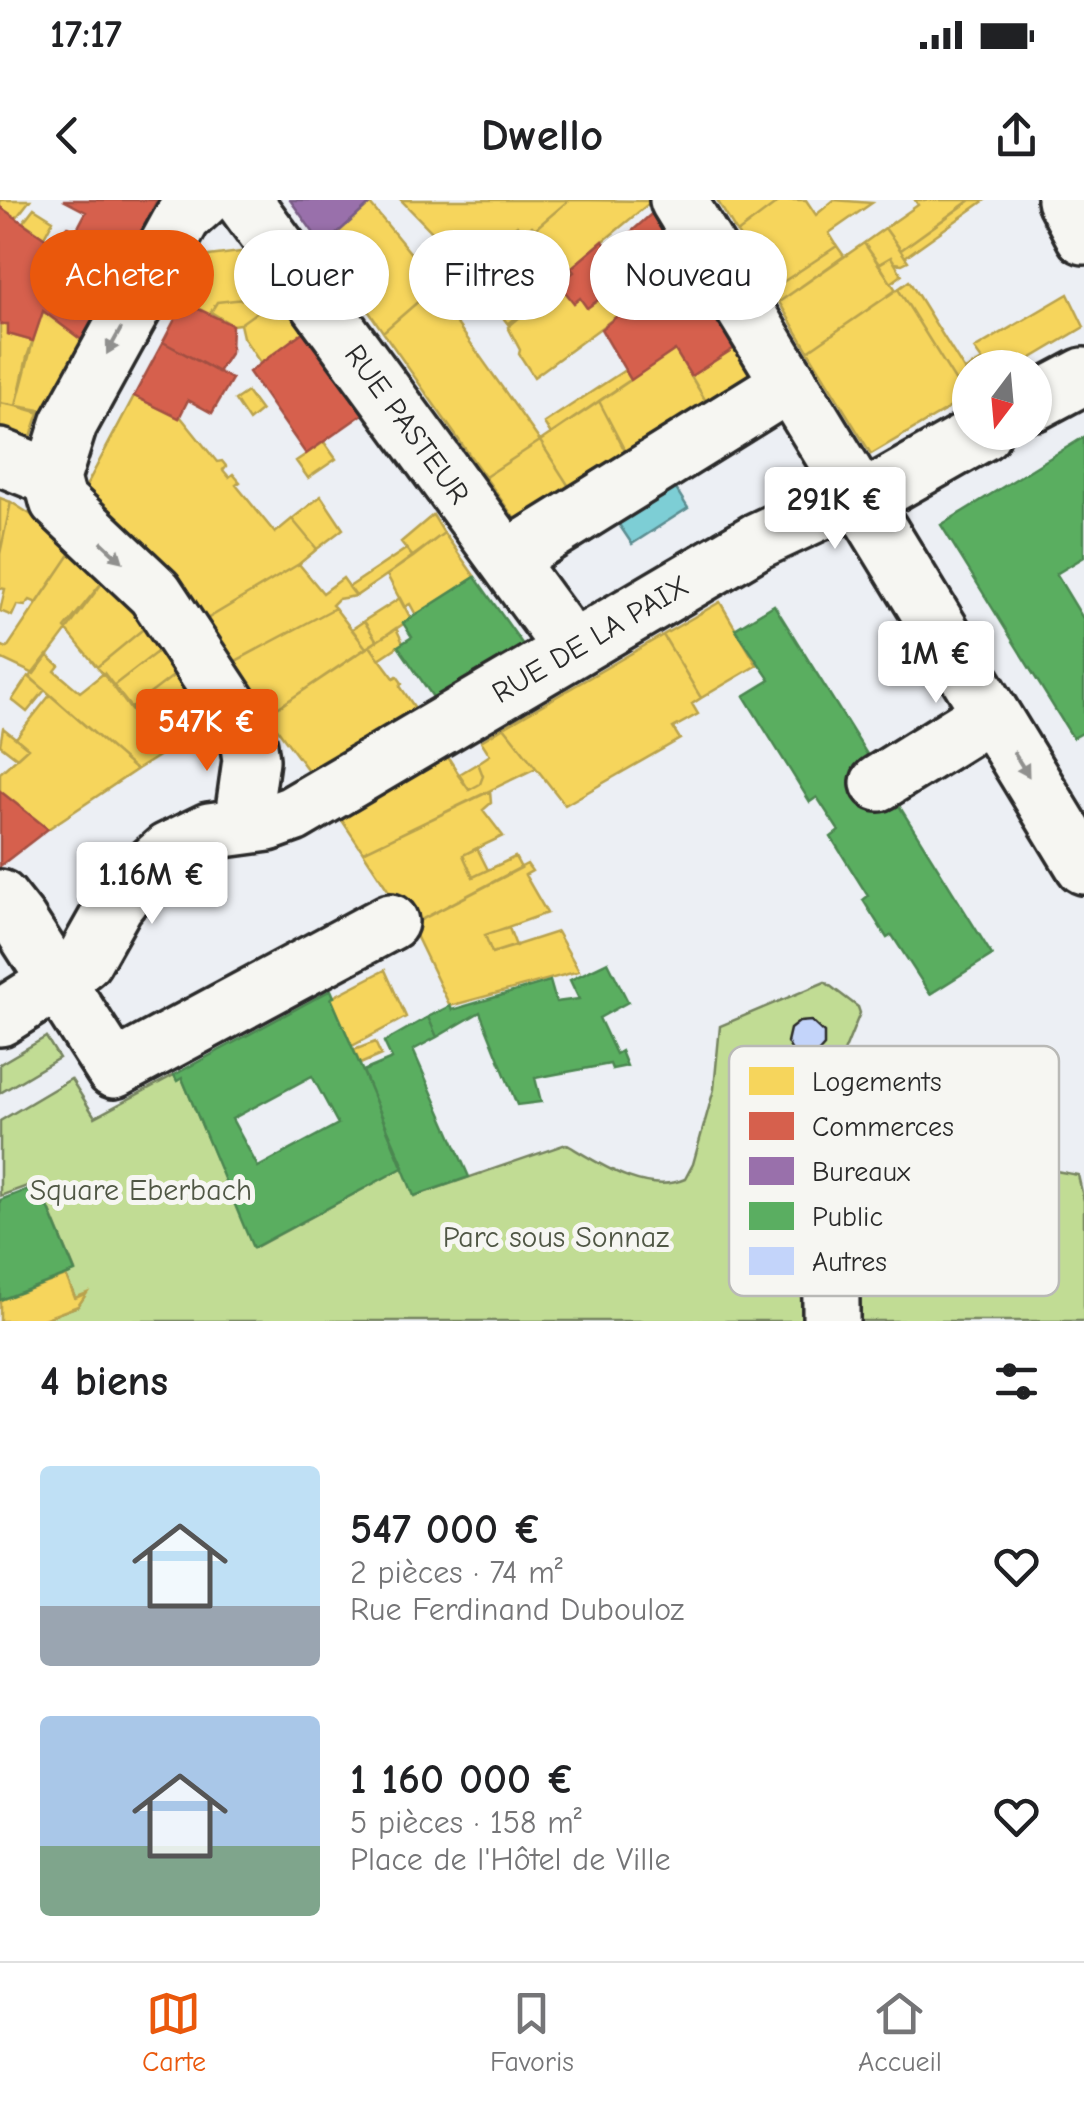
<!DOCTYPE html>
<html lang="fr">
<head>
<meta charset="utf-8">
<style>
	body { margin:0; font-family:"Comic Neue",sans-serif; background:#f2f2f2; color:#202124; height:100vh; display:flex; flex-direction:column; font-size:38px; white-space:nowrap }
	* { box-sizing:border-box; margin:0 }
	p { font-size:32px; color:#757577 }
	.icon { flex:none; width:55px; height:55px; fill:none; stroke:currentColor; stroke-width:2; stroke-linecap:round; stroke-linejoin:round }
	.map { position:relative; height:1121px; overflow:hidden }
	.sheet { display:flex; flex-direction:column; background:#fff; flex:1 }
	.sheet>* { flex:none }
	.hud { position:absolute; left:30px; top:30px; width:1025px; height:90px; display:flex; gap:20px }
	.needle { width:65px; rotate:196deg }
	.tools { position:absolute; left:952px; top:150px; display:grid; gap:20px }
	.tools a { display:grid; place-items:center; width:100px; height:100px; border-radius:50%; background:#fff; box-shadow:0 2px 8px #0004; font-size:50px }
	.price { position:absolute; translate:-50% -85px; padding:0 22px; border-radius:10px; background:#fff; color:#222; font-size:32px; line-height:65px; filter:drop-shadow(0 2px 5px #0008) }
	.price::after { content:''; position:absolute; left:50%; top:60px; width:30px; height:22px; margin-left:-15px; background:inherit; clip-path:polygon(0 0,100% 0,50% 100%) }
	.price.active { background:#ea580c; color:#fff }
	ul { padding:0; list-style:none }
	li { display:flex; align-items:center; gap:30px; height:250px; padding:0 40px }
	li span { display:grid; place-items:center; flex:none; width:280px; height:200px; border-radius:10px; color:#555 }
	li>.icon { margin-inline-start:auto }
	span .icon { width:120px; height:120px; fill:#fffc; stroke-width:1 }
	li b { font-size:42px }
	h2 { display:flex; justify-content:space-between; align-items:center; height:120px; padding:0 40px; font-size:42px }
	.tag { padding:0 35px; border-radius:45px; background:#fff; box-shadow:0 2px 8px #0004; font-size:35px; line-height:90px }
	.tag.active { background:#ea580c; color:#fff }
	.status { display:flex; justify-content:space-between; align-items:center; height:70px; padding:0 50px; background:#fff; direction:ltr }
	.status svg { height:28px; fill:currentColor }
	header { display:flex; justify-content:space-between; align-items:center; height:130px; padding:0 40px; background:#fff; font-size:45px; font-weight:700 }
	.dock { display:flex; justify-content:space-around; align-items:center; height:140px; border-top:2px solid #e0e0e0; background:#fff; font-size:28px; color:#757577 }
	.dock a { display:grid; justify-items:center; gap:5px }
	.dock .active { color:#ea580c }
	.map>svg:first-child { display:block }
	.green { fill:#c1dc94; stroke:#768460; stroke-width:2.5 }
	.water { fill:#7dced5; stroke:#5c8d91; stroke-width:2.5 }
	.homes { fill:#f6d55c; stroke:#b9a24d; stroke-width:2.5 }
	.shops { fill:#d6604d; stroke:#a35043; stroke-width:2.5 }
	.offices { fill:#9970ab; stroke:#785b85; stroke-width:2.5 }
	.public { fill:#5aae61; stroke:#4c8751; stroke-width:2.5; fill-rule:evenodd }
	.building { fill:#c3d4fa; stroke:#2b2b2b; stroke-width:2.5 }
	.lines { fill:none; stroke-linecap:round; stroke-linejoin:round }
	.minor-casing { stroke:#2b2b2b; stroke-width:62 }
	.minor { stroke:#f6f6f2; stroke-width:55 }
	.oneway { fill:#90908e }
	.labels { text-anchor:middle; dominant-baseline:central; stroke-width:10; stroke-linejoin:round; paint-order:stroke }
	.street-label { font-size:30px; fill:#2b2b2b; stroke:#f6f6f2 }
	.park-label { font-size:30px; fill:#505745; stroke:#f6f6f2 }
	.key { fill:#f6f6f2; stroke:#b9b9b6; stroke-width:2.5 }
	.key-label { font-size:28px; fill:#2b2b2b }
</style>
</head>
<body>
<div class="status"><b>17:17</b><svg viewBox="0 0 49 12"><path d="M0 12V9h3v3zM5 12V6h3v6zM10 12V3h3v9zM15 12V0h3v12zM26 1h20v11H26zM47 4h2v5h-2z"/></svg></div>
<header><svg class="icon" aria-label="back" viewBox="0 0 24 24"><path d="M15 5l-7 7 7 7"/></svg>Dwello<svg class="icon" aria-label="share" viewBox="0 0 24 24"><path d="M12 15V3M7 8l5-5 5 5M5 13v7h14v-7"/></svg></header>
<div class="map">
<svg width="1084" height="1121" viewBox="0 0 1084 1121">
	<rect width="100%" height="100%" fill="#eceff4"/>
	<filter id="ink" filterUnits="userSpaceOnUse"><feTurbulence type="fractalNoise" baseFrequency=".01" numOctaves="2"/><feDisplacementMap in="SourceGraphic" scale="20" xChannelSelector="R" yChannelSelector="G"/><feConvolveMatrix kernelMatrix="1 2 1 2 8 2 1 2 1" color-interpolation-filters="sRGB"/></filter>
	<g filter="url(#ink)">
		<path class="green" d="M825,782L858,807L860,813L838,867L820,931L885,883L934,869L989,907L1056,971L1078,975L1084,1001V1121H38L78,1106L85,1095L75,1098L66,1076L75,1071L38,982L0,996V921L71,879L95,917L174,875L177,880L182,878L254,1048L404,967L415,996L566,944C598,963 646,996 685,979L693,964L714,889L720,826Z
			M46,837L59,858L0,893V864Z"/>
		<path class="water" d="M671,281L688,308L632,344L614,317Z"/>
		<path class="homes" d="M0,0H30L16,18L0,7Z
			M401,0H569L535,29L532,26L523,35L517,25L495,42L501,53L475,76Z
			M569,0L652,1L571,68L574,72L508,124L490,101L554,55L535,29Z
			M717,0H781L737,33Z
			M781,0H806L816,15L834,0L872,3L829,33L837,46L771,90L737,33Z
			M915,0H970L901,50L885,28L918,5Z
			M971,0H985L905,57L901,50Z
			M370,4L437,85L383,132L323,46Z
			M34,8L53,20L44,37L23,22Z
			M885,28L908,61L902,64L895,63L891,57L879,64L864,43Z
			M864,43L896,90L808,151L779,102Z
			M837,46L844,56L779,102L771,90Z
			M248,51L270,83L252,96L254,98L217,102L209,115L184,102L209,56Z
			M891,57L902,75L891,83L879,64Z
			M450,74L470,99L450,114L540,241L485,277L383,132Z
			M909,81L970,179V196L966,198L898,89Z
			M270,83L304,131L261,164L243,137L240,124L261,109L252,96Z
			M559,84L574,103L580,98L587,108L608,93L621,113L534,177L519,154L520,150L508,127Z
			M898,89L966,198L871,254L808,151Z
			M1068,94L1084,127L1015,168H970V179L965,170L982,160L974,149Z
			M254,98L261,109L240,124L232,125L211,112L217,102Z
			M43,111L83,141L45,213H40L16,206L27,157Z
			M0,124H8V134L33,141L16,206L0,203Z
			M742,143L760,171L707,203L691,176Z
			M675,150L707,203L626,253L599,201Z
			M625,170L631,180L551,234L544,223Z
			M247,192L261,211L249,221L235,200Z
			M134,196L179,218L180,216L217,262L222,261L226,266L223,270L229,277L233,274L240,282L236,285L275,333L292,319L317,349L299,364L202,422L84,290Z
			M599,201L626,253L570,288L540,241Z
			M0,203L40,210L26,251L0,238Z
			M540,241L570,288L517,322L485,277Z
			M324,242L336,259L308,278L296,261Z
			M321,296L343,329L317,349L292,319Z
			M0,298L11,302L0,354Z
			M11,302L77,344L37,403L30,400L25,406L17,405L12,416L0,411L5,389L0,388V354Z
			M433,315L444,333L413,357L401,342Z
			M444,333L475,377L416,415L410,404L404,407L387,375Z
			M77,344L109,374L34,474L0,458V445L7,448Z
			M406,349L413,357L356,396L349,387Z
			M299,364L323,393L343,378L356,396L338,399L332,405L335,408L230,464L202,422Z
			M109,374L153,421L97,467L65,428Z
			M400,398L411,419L377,441L364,421Z
			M720,402L757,465L701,498L663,435Z
			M335,408L366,448L267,515L230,464Z
			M153,421L166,445L113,486L97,467Z
			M364,421L377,441L366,448L352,429Z
			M396,428L403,443L379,459L370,446Z
			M663,435L701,498L692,504L698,514L673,528L680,539L565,605L504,527Z
			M166,445L181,470L130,509L113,486Z
			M370,446L394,478L397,476L402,483L400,486L417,511L313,577L267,515Z
			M47,455L59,466L55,471L80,492L104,473L165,552L136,570L30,477Z
			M181,470L215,518L165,552L130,509Z
			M28,476L45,490L27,512L12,500Z
			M50,495L136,570L48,629L0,591V573L28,548L16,538Z
			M504,527L536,568L363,652L341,619L446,554L469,590L480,584L483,576L478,563L490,555L481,541Z
			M3,528L28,548L17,558L0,545Z
			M478,563L483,576L480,584L469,590L458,575Z
			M490,591L491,603L483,610L503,636L463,655L473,677L515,657L521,668L411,725L363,652Z
			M477,648L488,670L473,677L463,655Z
			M527,664L532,671L525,675L547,713L485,735L492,753L557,732L579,771L450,806L411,725Z
			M509,728L516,746L492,753L485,735Z
			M385,770L406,817L352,846L331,798Z
			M375,842L381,855L360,864L354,850Z
			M66,1076L75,1098L87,1093L78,1106L38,1121H0V1100Z"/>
		<path class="shops" d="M63,0H157L117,78L58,44L67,26L76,31L86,12Z
			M0,7L57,46L117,78L83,141L43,111L33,141L8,134V124H0Z
			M657,9L742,143L691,176L675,150L631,180L601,129L621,113L608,93L587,108L580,98L574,103L559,84L574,72L571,68L603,41L620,68L634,58L622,40Z
			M184,102L232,125L231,152L218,172L163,142Z
			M304,131L363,214L306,254L249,172Z
			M163,142L232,179L212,213L188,200L179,218L134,196Z
			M0,591L48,629L0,666Z"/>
		<path class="offices" d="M290,0H373V1L323,46Z"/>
		<path class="public" d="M1084,237V357L1056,374L1084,420V532L1073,538L941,325Z
			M475,377L523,445L435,500L398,446L412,437L403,423Z
			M774,405L992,755L930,794L892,735L887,738L863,700L868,696L831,637L839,631L817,597L810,602L744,496L770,480L735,429Z
			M608,762L628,802L599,818L616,854L621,851L627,866L612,869L610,864L535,878L541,902L517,905L480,812L437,837L428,817L450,806L452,810L550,781L556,802L579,799L570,780Z
			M331,790L334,797L331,798L404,967L253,1048L182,878L177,881L174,875ZM312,876L338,924L258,967L232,919Z
			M428,817L437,837L413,850L469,977L414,996L363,871L392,859L384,842Z
			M39,985L75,1072L0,1100V1000Z"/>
		<path class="building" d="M811,821L824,833V846L816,855L804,858L795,875L784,869L793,853L787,842L790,829L799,822Z"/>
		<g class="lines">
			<g class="minor-casing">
				<g id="minor">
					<path d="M202,0L183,17L69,224L52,278L58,301L155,393L239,520L249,546L251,560L242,625"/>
					<path id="s1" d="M243,0L572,449"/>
					<path d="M678,0L1084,666"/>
					<path d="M1065,0L1084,36"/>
					<path d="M1035,202L1084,176"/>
					<path d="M0,257L52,278"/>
					<path d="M507,359L790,183"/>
					<path d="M879,583L990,514"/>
					<path d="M0,698L19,722L114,870L390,722"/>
					<path id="s2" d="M0,818L57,782L84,760L115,705L134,681L168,651L209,631L268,623L293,614L757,341L819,312L860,302L983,232"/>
					<path d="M831,1121C832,1055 820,957 851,899L871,890H892"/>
				</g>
			</g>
			<use href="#minor" class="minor"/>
		</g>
		<defs><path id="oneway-solid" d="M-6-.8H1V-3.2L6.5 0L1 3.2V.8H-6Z" transform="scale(2.5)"/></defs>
		<g class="oneway">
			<use href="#oneway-solid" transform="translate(114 141) rotate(119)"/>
			<use href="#oneway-solid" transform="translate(112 352) rotate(43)"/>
			<use href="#oneway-solid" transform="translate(1021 564) rotate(58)"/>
		</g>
	</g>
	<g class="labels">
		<g class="street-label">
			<text stroke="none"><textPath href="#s1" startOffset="278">RUE PASTEUR</textPath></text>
			<text stroke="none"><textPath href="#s2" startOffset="718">RUE DE LA PAIX</textPath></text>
		</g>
		<g class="park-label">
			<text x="141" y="990">Square Eberbach</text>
			<text x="556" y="1037">Parc sous Sonnaz</text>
		</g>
	</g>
	<rect x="729" y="846" width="330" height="250" rx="15" class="key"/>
	<rect x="749" y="867" width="45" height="28" fill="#f6d55c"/>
	<rect x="749" y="912" width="45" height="28" fill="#d6604d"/>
	<rect x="749" y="957" width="45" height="28" fill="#9970ab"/>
	<rect x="749" y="1002" width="45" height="28" fill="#5aae61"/>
	<rect x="749" y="1047" width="45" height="28" fill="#c3d4fa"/>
	<g class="key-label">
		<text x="812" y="891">Logements</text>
		<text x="812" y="936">Commerces</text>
		<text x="812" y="981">Bureaux</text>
		<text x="812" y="1026">Public</text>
		<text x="812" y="1071">Autres</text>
	</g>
</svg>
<div class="tools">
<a><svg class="needle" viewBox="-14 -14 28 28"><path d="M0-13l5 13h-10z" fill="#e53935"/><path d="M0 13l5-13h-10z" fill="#757577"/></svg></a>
</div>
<b class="price" style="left:835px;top:352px">291K €</b>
<b class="price" style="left:936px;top:506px">1M €</b>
<b class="price active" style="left:207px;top:574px">547K €</b>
<b class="price" style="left:152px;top:727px">1.16M €</b>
<div class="hud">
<a class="tag active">Acheter</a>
<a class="tag">Louer</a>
<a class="tag">Filtres</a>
<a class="tag">Nouveau</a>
</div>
</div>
<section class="sheet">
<h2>4 biens<svg class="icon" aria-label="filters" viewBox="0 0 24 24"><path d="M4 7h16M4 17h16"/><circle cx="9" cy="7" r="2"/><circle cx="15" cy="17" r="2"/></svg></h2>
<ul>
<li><span style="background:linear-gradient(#bfe0f5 70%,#9aa5b1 0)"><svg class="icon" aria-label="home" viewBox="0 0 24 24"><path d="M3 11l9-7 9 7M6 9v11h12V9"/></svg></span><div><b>547 000 €</b><p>2 pièces · 74 m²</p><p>Rue Ferdinand Dubouloz</p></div><svg class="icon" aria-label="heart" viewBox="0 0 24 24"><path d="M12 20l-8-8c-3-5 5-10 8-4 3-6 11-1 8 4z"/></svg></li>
<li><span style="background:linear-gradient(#a9c7e8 65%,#7fa58c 0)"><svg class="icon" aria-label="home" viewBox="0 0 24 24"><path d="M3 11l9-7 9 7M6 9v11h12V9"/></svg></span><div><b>1 160 000 €</b><p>5 pièces · 158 m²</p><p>Place de l'Hôtel de Ville</p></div><svg class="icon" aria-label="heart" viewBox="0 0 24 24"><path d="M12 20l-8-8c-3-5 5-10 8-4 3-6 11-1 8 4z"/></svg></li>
</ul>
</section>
<nav class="dock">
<a class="active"><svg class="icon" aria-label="map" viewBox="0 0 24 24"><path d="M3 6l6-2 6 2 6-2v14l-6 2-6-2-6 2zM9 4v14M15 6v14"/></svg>Carte</a>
<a><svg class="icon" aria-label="saved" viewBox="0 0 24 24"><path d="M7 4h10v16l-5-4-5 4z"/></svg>Favoris</a>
<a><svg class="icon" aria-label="home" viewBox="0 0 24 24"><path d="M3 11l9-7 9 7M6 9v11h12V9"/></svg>Accueil</a>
</nav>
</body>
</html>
